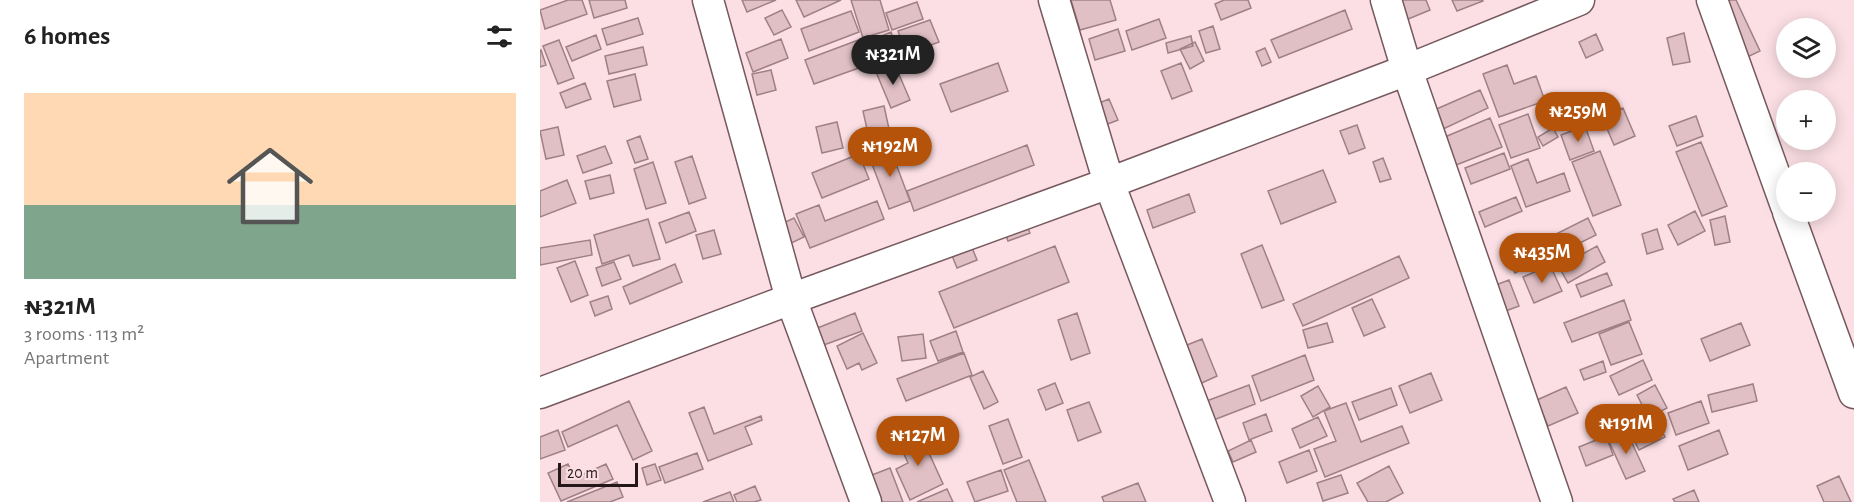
<!DOCTYPE html>
<html lang="en">
<head>
<meta charset="utf-8">
<style>
	body { margin:0; font-family:"Alegreya Sans",sans-serif; background:#f6f6f6; color:#222; height:100vh; display:flex; flex-direction:column; font-size:22px; white-space:nowrap }
	* { box-sizing:border-box; margin:0 }
	p { font-size:20px; color:#767676 }
	.icon { flex:none; width:33px; height:33px; fill:none; stroke:currentColor; stroke-width:2; stroke-linecap:round; stroke-linejoin:round }
	.map { position:relative; flex:1; overflow:hidden }
	.sheet { display:flex; flex-direction:column; background:#fff; width:540px }
	.sheet>* { flex:none }
	.fabs { position:absolute; left:1236px; top:18px; display:grid; gap:12px }
	.fabs a { display:grid; place-items:center; width:60px; height:60px; border-radius:50%; background:#fff; box-shadow:0 3px 15px #0003; font-size:30px }
	.scale { position:absolute; left:18px; bottom:15px; width:80px; box-sizing:border-box; padding-left:6px; border:3px solid #23171a; border-top:0; font-size:16px; line-height:21px; white-space:nowrap; color:#23171a; -webkit-text-stroke:4px #fbdfe4; paint-order:stroke }
	.price { position:absolute; translate:-50% -51px; padding:0 14px; border-radius:21px; background:#b45309; color:#fff; font-size:20px; line-height:39px; filter:drop-shadow(0 2px 3px #0008) }
	.price::after { content:''; position:absolute; left:50%; top:36px; width:18px; height:14px; margin-left:-9px; background:inherit; clip-path:polygon(0 0,100% 0,50% 100%) }
	.price.active { background:#222; color:#fff }
	ul { padding:0; list-style:none }
	li { display:grid; align-content:center; gap:12px; height:318px; padding:0 24px }
	li+li { border-top:2px solid #e0e0e0 }
	li span { display:grid; place-items:center; height:186px; border-radius:0px; color:#555 }
	li>.icon { margin-inline-start:auto }
	span .icon { width:108px; height:108px; fill:#fffc; stroke-width:1 }
	li b { font-size:26px }
	h2 { display:flex; justify-content:space-between; align-items:center; height:72px; padding:0 24px; font-size:26px }
	main { display:flex; flex:1; min-height:0 }
	.map>svg:first-child { display:block }
	.building { fill:#e1c0c5; stroke:#9f8085; stroke-width:1.5 }
	.lines { fill:none; stroke-linecap:round; stroke-linejoin:round }
	.minor-casing { stroke:#76595e; stroke-width:33 }
	.minor { stroke:#fff; stroke-width:30 }
</style>
</head>
<body>
<main>
<section class="sheet">
<h2>6 homes<svg class="icon" aria-label="filters" viewBox="0 0 24 24"><path d="M4 7h16M4 17h16"/><circle cx="9" cy="7" r="2"/><circle cx="15" cy="17" r="2"/></svg></h2>
<ul>
<li><span style="background:linear-gradient(#ffd9b3 60%,#7fa58c 0)"><svg class="icon" aria-label="home" viewBox="0 0 24 24"><path d="M3 11l9-7 9 7M6 9v11h12V9"/></svg></span><div><b>₦321M</b><p>3 rooms · 113 m²</p><p>Apartment</p></div></li>
</ul>
</section>
<div class="map">
<svg width="1314" height="502" viewBox="0 0 1314 502">
	<rect width="100%" height="100%" fill="#fbdfe4"/>
	<path class="building" d="M28,0H42L47,14L5,29L0,10Z
		M49,0H85L87,8L54,18Z
		M202,0H236L207,12Z
		M256,0H301L264,17Z
		M311,0H340L349,30L323,38Z
		M531,0H570L576,20L540,30Z
		M684,0H708L711,8L681,20L675,4Z
		M852,0H886L890,10L861,22Z
		M912,0H942L943,1L917,11Z
		M1170,0H1196L1220,51L1199,61Z
		M377,2L383,19L352,30L346,13Z
		M242,10L251,27L234,35L225,18Z
		M805,10L812,29L739,58L731,40Z
		M311,11L319,32L269,51L261,29Z
		M98,18L103,34L67,45L62,29Z
		M619,19L626,38L592,50L586,31Z
		M390,20L399,42L366,54L358,31Z
		M673,26L680,49L666,53L659,31Z
		M578,29L585,51L555,60L549,39Z
		M351,32L361,58L334,67L325,43Z
		M1144,33L1150,62L1133,65L1127,38Z
		M1056,34L1063,50L1046,58L1039,42Z
		M56,35L61,49L32,61L26,47Z
		M651,36L653,46L628,53L626,43Z
		M241,39L248,58L213,72L206,53Z
		M321,39L330,64L274,84L265,60Z
		M19,40L34,78L18,84L3,46Z
		M655,42L664,61L650,69L640,49Z
		M103,47L107,65L69,74L65,56Z
		M725,48L731,62L722,66L716,52Z
		M1,50L6,65L0,67V51Z
		M458,63L468,91L411,112L400,84Z
		M641,63L652,91L632,99L621,71Z
		M355,65L370,100L351,108L336,72Z
		M967,65L974,84L996,76L1005,101L959,117L943,74Z
		M231,70L236,90L217,95L212,74Z
		M95,74L101,100L74,107L67,81Z
		M45,83L51,99L26,108L20,93Z
		M940,90L948,108L901,130L892,111Z
		M569,99L578,120L560,127L552,106Z
		M344,106L353,147L332,152L323,111Z
		M1083,108L1095,136L1074,145L1062,117Z
		M988,114L1000,148L971,158L959,125Z
		M1156,116L1163,136L1137,146L1129,126Z
		M950,118L962,147L911,167L900,139Z
		M297,122L303,148L282,153L276,127Z
		M817,125L825,148L809,154L800,131Z
		M1045,126L1054,151L1030,160L1021,135Z
		M18,127L24,155L6,159L0,131Z
		M1013,128L1018,137L1003,146L998,137Z
		M100,136L108,159L95,163L87,141Z
		M1161,142L1187,206L1162,216L1136,152Z
		M487,145L494,165L374,211L367,191Z
		M65,146L72,163L43,173L37,156Z
		M350,148L370,201L349,209L329,156Z
		M1060,151L1081,205L1053,216L1032,162Z
		M964,153L970,169L931,184L925,168Z
		M319,154L329,179L282,198L272,173Z
		M152,156L166,198L149,204L135,162Z
		M843,158L851,179L840,182L833,162Z
		M988,159L997,183L1024,173L1030,191L986,207L971,166Z
		M113,162L126,203L106,209L94,169Z
		M783,170L796,202L741,224L728,191Z
		M70,175L74,193L50,199L45,181Z
		M27,180L36,203L0,217V191Z
		M649,194L655,212L613,228L607,210Z
		M976,197L982,211L945,227L939,212Z
		M337,201L344,219L270,248L256,214L279,205L285,221Z
		M1155,211L1165,231L1138,245L1128,225Z
		M149,212L156,231L126,243L119,223Z
		M1185,216L1190,242L1175,245L1170,220Z
		M254,218L264,237L245,246L235,227Z
		M1048,218L1056,235L1022,252L1014,235Z
		M108,219L120,259L93,266L89,255L62,264L54,235Z
		M484,219L490,233L468,241L463,227Z
		M1117,229L1123,249L1107,254L1102,234Z
		M174,230L181,254L163,259L156,235Z
		M50,240L52,255L0,265V248Z
		M982,243L993,264L975,273L964,252Z
		M431,245L437,260L417,268L411,253Z
		M722,245L744,300L722,308L701,254Z
		M515,246L529,282L414,328L399,292Z
		M1057,246L1065,262L1028,283L1019,267Z
		M859,256L869,278L763,326L753,304Z
		M35,261L48,295L31,302L17,268Z
		M74,262L81,279L62,286L56,268Z
		M135,264L142,282L90,304L83,287Z
		M1010,265L1022,291L994,303L983,277Z
		M1067,273L1072,285L1041,297L1036,285Z
		M969,280L979,306L963,312L953,286Z
		M68,296L72,309L55,316L50,302Z
		M832,299L845,327L824,336L812,308Z
		M1084,300L1091,320L1032,342L1024,323Z
		M315,313L322,331L281,346L275,329Z
		M537,313L550,353L531,360L518,320Z
		M1089,322L1102,354L1071,365L1059,334Z
		M787,323L793,342L768,348L763,330Z
		M1201,323L1210,345L1170,361L1161,339Z
		M416,331L423,352L398,361L390,341Z
		M323,333L337,363L322,370L319,363L307,369L297,346Z
		M383,334L386,358L362,361L358,337Z
		M662,339L677,376L653,387L637,349Z
		M424,353L432,375L366,401L357,379Z
		M765,355L774,380L721,401L712,376Z
		M1103,360L1112,380L1079,395L1070,376Z
		M1063,361L1066,372L1044,380L1040,370Z
		M443,371L458,402L444,409L430,377Z
		M891,373L902,400L870,413L859,386Z
		M515,383L523,403L506,410L498,390Z
		M1213,384L1217,401L1172,412L1168,395Z
		M709,385L715,404L671,421L664,402Z
		M1115,385L1127,408L1109,418L1097,395Z
		M778,386L790,407L773,417L761,396Z
		M1026,387L1038,413L1008,426L997,400Z
		M851,388L857,405L819,420L812,402Z
		M89,401L112,451L93,460L77,425L28,447L22,432Z
		M1161,401L1169,423L1136,435L1128,413Z
		M549,402L561,432L538,441L527,410Z
		M806,403L821,442L862,426L869,443L785,477L774,449L796,441L784,411Z
		M164,407L174,434L221,416L222,420L205,427L212,444L168,461L149,413Z
		M726,414L732,431L709,440L703,423Z
		M778,417L787,436L760,448L752,429Z
		M1115,418L1125,437L1099,450L1089,430Z
		M468,419L482,457L463,464L449,426Z
		M18,430L25,450L0,459V437Z
		M1086,430L1105,471L1086,479L1068,439Z
		M1179,430L1188,454L1148,470L1139,446Z
		M379,431L403,484L370,500L356,469L368,463L358,441Z
		M1066,436L1073,455L1046,466L1039,447Z
		M711,440L716,452L693,462L688,451Z
		M769,450L777,471L747,483L739,462Z
		M157,453L163,469L125,483L119,467Z
		M489,460L506,502H477L464,470Z
		M28,464L35,478L66,464L73,479L21,501L8,473Z
		M115,464L121,480L107,485L102,468Z
		M849,466L863,493L846,502H828L817,483Z
		M350,468L363,502H342L332,475Z
		M461,470L468,491L435,502L427,482Z
		M801,475L808,493L783,501L777,483Z
		M1299,476L1311,502H1284L1277,486Z
		M77,482L83,497L70,502H27Z
		M598,483L606,502H564L562,497Z
		M215,486L221,500L214,502H197L194,495Z
		M407,489L413,502H377Z
		M1154,490L1159,502H1135L1133,499Z
		M190,492L194,502H163Z"/>
	<g class="lines">
		<g class="minor-casing">
			<path id="minor" d="M168,0L251,299L326,502
				M514,0L569,183L690,502
				M846,0L867,70L1017,502
				M1172,0L1246,206
				M1248,212L1314,393
				M0,393L251,299L569,183L867,70L1039,0"/>
		</g>
		<use href="#minor" class="minor"/>
	</g>
</svg>
<div class="fabs">
<a><svg class="icon" aria-label="layers" viewBox="0 0 24 24"><path d="M12 4l9 5-9 5-9-5zM3 14l9 5 9-5"/></svg></a>
<a>+</a>
<a>−</a>
</div>
<div class="scale">20 m</div>
<b class="price active" style="left:353px;top:86px">₦321M</b>
<b class="price" style="left:1038px;top:143px">₦259M</b>
<b class="price" style="left:350px;top:178px">₦192M</b>
<b class="price" style="left:1002px;top:284px">₦435M</b>
<b class="price" style="left:1086px;top:455px">₦191M</b>
<b class="price" style="left:378px;top:467px">₦127M</b>
</div>
</main>
</body>
</html>
